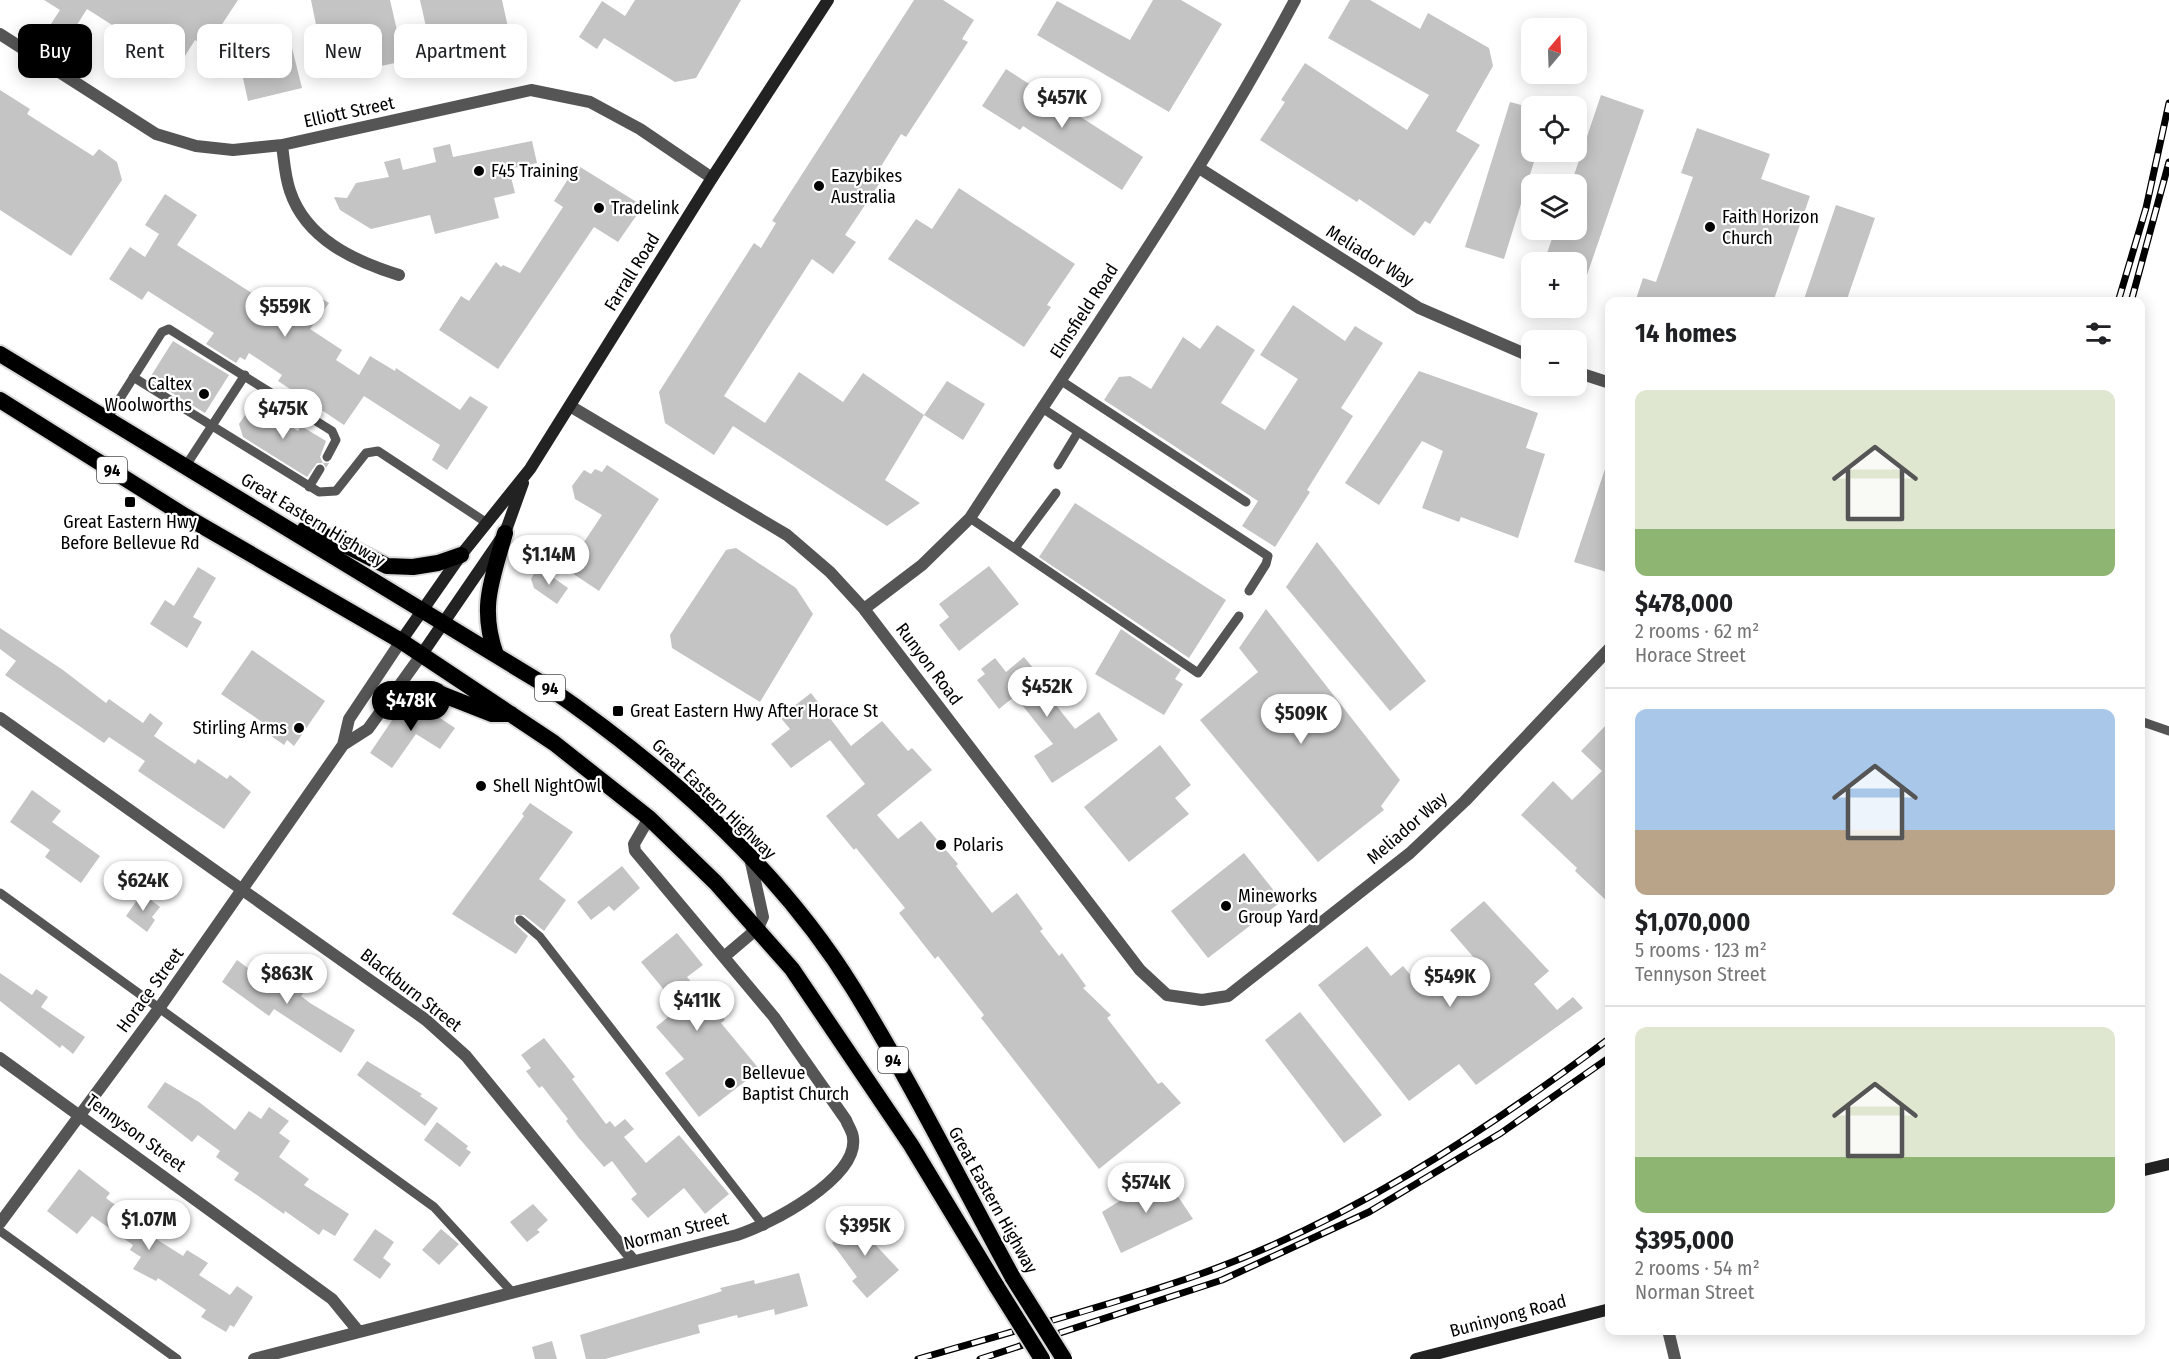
<!DOCTYPE html>
<html lang="en">
<head>
<meta charset="utf-8">
<style>
	body { margin:0; font-family:"Fira Sans Condensed",sans-serif; background:#f2f2f2; color:#202124; height:100vh; display:flex; flex-direction:column; font-size:22px; white-space:nowrap }
	* { box-sizing:border-box; margin:0 }
	p { font-size:20px; color:#757577 }
	.icon { flex:none; width:33px; height:33px; fill:none; stroke:currentColor; stroke-width:2; stroke-linecap:round; stroke-linejoin:round }
	.map { position:relative; flex:1; overflow:hidden }
	.sheet { position:absolute; left:1605px; top:297px; width:540px; height:1038px; display:flex; flex-direction:column; background:#fff; border-radius:12px; box-shadow:0 3px 15px #0003 }
	.sheet>* { flex:none }
	.guide { position:absolute; left:18px; top:24px; width:570px; height:54px; display:flex; gap:12px }
	.needle { width:39px; rotate:19deg }
	.tools { position:absolute; left:1521px; top:18px; display:grid; gap:12px }
	.tools a { display:grid; place-items:center; width:66px; height:66px; border-radius:12px; background:#fff; box-shadow:0 3px 15px #0003; font-size:30px }
	.price { position:absolute; translate:-50% -51px; padding:0 14px; border-radius:21px; background:#fff; color:#222; font-size:20px; line-height:39px; filter:drop-shadow(0 2px 3px #0008) }
	.price::after { content:''; position:absolute; left:50%; top:36px; width:18px; height:14px; margin-left:-9px; background:inherit; clip-path:polygon(0 0,100% 0,50% 100%) }
	.price.active { background:#000; color:#fff }
	ul { padding:0; list-style:none }
	li { display:grid; align-content:center; gap:12px; height:318px; padding:0 30px }
	li+li { border-top:2px solid #e0e0e0 }
	li span { display:grid; place-items:center; height:186px; border-radius:12px; color:#555 }
	li>.icon { margin-inline-start:auto }
	span .icon { width:108px; height:108px; fill:#fffc; stroke-width:1 }
	li b { font-size:26px }
	h2 { display:flex; justify-content:space-between; align-items:center; height:72px; padding:0 30px; font-size:26px }
	.tag { padding:0 21px; border-radius:12px; background:#fff; box-shadow:0 3px 15px #0003; font-size:21px; line-height:54px }
	.tag.active { background:#000; color:#fff }
	.map>svg:first-child { display:block }
	.building { fill:#c4c4c4 }
	.lines { fill:none; stroke-linecap:round; stroke-linejoin:round }
	.trunk-casing { stroke:#dbdbdb; stroke-width:20 }
	.service { stroke:#555; stroke-width:9 }
	.minor { stroke:#555; stroke-width:12 }
	.secondary { stroke:#222; stroke-width:12 }
	.trunk { stroke:#000; stroke-width:16 }
	.rail-casing { stroke:#000; stroke-width:7 }
	.rail { stroke:#fff; stroke-width:4.5; stroke-dasharray:14; stroke-linecap:butt }
	.trunk-bridge-casing { stroke:#dbdbdb; stroke-width:20; stroke-linecap:butt }
	.trunk-bridge { stroke:#000; stroke-width:16 }
	.poi-dot { fill:#000; stroke:#fff; stroke-width:2 }
	.labels { text-anchor:middle; dominant-baseline:central; stroke-width:4.5; stroke-linejoin:round; paint-order:stroke }
	.shield { fill:#fff; stroke:#4c4c4c; stroke-width:1.5 }
	.shield-label { font-size:16px; font-weight:bold; fill:#000 }
	.street-label { font-size:18px; fill:#000; stroke:#fff }
	.poi-label { font-size:18px; fill:#000; stroke:#fff; text-anchor:start }
</style>
</head>
<body>
<div class="map">
<svg width="2169" height="1359" viewBox="0 0 2169 1359">
	<rect width="100%" height="100%" fill="#fff"/>
	<path class="building" d="M44,0H238L207,47L195,40L178,67L87,9L68,39L49,27L60,10Z
		M311,0H390L404,61L367,69L366,65L326,74Z
		M420,0H502L511,41L463,49V52L433,58Z
		M635,0H741L696,78L675,82L604,38L597,49L579,37L602,1L625,16Z
		M914,0H943L974,20L962,39L968,42L906,137L901,134L880,168L887,172L845,235L856,242L833,274L812,259L724,396L765,423L799,372L843,402L863,373L924,415L885,480L920,503L887,526L733,426L714,455L665,423L659,392L754,243L761,248L776,223L772,221Z
		M1153,0H1181L1222,24L1169,112L1037,35L1057,1L1130,40Z
		M1350,0H1370L1420,29L1428,13L1489,48L1493,66L1456,131L1480,145L1430,224L1425,221L1414,236L1359,199L1357,202L1260,140L1285,102L1281,100L1305,63L1407,130L1429,95L1328,38Z
		M289,36L302,88L248,101L241,69L254,65L249,44Z
		M1006,69L1143,157L1122,190L1023,126L1020,130L982,106Z
		M0,90L30,109L27,114L93,156L99,149L117,162L122,180L71,256L0,210Z
		M1601,95L1644,110L1579,298H1576V262H1544L1555,230H1576V184H1571Z
		M1510,102L1532,108V152H1537L1504,259L1465,247Z
		M1697,128L1770,154L1761,179L1810,196L1773,302H1635L1643,278L1656,282L1693,177L1681,173Z
		M532,141L537,163L509,169L515,193L494,198L499,218L435,234L430,215L371,229L340,210L334,197L347,198L356,183L389,177L384,162L400,158L403,170L436,162L433,148L450,144L453,157Z
		M577,165L643,206L618,242L594,227L498,369L439,330L461,296L469,301L496,262L501,267L503,265L520,273L563,207L554,201Z
		M959,188L1075,264L1047,305L1051,307L1024,347L888,259L916,219L932,229Z
		M165,194L197,215L177,245L289,317L306,289L329,303L310,329L342,350L336,360L359,375L370,356L395,371L396,368L460,410L470,396L488,407L447,470L432,460L440,445L364,396L344,425L278,381L282,375L249,353L245,360L240,357L236,363L206,344L214,333L148,291L142,300L109,279L130,247L145,257L159,234L145,225Z
		M1836,205L1875,218L1846,302H1803Z
		M1293,305L1345,341L1355,326L1383,343L1341,408L1353,416L1307,490L1310,492L1275,547L1242,526L1258,501L1104,400L1119,377L1130,376L1151,389L1183,337L1200,349L1217,325L1255,350L1221,403L1265,430L1298,379L1260,355Z
		M173,341L229,375L205,413L149,379Z
		M1419,371L1538,413L1526,448L1545,454L1518,538L1461,517L1459,522L1422,508L1443,451L1422,441L1379,505L1345,483Z
		M947,381L985,404L963,440L924,415Z
		M253,403L298,431L301,426L326,441L320,457L323,463H329L326,468L323,463H317L307,477L243,437L239,424Z
		M1607,463H1610V573L1574,562Z
		M607,465L659,499L599,591L566,569L602,515L575,499L572,486L584,470L591,474L595,469L602,472Z
		M1075,503L1226,600L1189,658L1039,557Z
		M1317,542L1426,681L1390,711L1286,587Z
		M736,548L796,588L813,614L760,702L672,648L670,635L726,550Z
		M989,566L1019,604L959,651L939,625L949,617L939,604Z
		M198,567L216,578L193,617L202,622L187,648L150,624L165,600L174,606Z
		M544,571L568,588L557,604L534,588L531,579L535,572Z
		M1266,609L1400,780L1381,806L1384,810L1318,862L1200,720L1258,672L1239,648Z
		M0,628L63,670L106,703L109,699L143,723L150,713L163,723L154,736L195,764L198,759L227,779L230,775L251,792L224,829L138,771L145,761L109,737L104,743L5,675L16,661L0,649Z
		M1121,629L1181,670L1175,679L1183,684L1164,715L1095,674Z
		M252,650L325,701L294,746L287,740L284,745L261,729L265,724L221,694Z
		M1024,657L1043,680L1039,684L1075,729L1099,712L1118,740L1052,783L1034,756L1053,744L1015,696L999,709L977,680L985,674L981,669L995,658L1006,672Z
		M811,693L851,746L882,721L908,751L912,748L932,770L877,815L898,839L921,821L958,864L956,866L992,913L1017,893L1043,929L1040,931L1059,956L1062,953L1086,986L1083,988L1111,1015L1107,1018L1158,1084L1162,1082L1181,1103L1099,1169L981,1018L984,1015L938,956L935,959L899,913L905,908L856,848L854,850L826,816L865,784L830,740L791,768L771,744L790,729L780,717Z
		M416,702L455,728L440,749L416,734L392,768L370,753L403,704Z
		M1610,721V904L1575,871L1577,868L1521,815L1553,781L1572,800L1602,771L1581,751Z
		M1160,745L1191,785L1175,798L1189,814L1129,862L1084,807Z
		M32,790L61,811L52,822L100,856L81,883L45,857L50,850L10,822Z
		M530,803L573,832L539,879L566,900L544,931L524,915H515L514,923L528,936L516,954L452,914L524,816L522,814Z
		M1244,853L1282,901L1208,958L1171,911Z
		M622,866L640,888L614,911L609,906L591,920L577,902Z
		M142,893L160,907L152,917L155,920L147,932L126,916Z
		M1484,901L1549,971L1534,984L1557,1010L1573,997L1583,1008L1476,1085L1459,1064L1409,1101L1318,985L1367,946L1391,976L1403,966L1419,985L1424,981L1434,996L1458,977L1456,975L1475,959L1450,930Z
		M677,933L703,965L687,977L725,1020L721,1023L760,1070L699,1117L665,1073L684,1059L656,1027L679,1008L641,962Z
		M237,960L256,974L260,969L286,988L290,983L304,992L301,996L310,1003L355,1030L341,1053L274,1009L269,1016L222,982Z
		M0,973L32,995L36,989L48,997L41,1007L85,1037L73,1054L62,1045L60,1048L0,1001Z
		M1300,1012L1382,1115L1344,1143L1265,1040Z
		M544,1038L575,1077L572,1079L606,1124L610,1121L615,1127L625,1119L634,1129L624,1137L646,1163L679,1135L729,1194L705,1214L684,1188L648,1218L631,1199L637,1194L612,1161L604,1167L578,1137L566,1121L568,1119L542,1086L539,1088L526,1071L531,1068L521,1055Z
		M367,1061L422,1094L420,1096L438,1108L425,1126L357,1075Z
		M165,1082L199,1102L235,1130L249,1111L261,1119L269,1107L289,1121L279,1133L290,1141L279,1157L309,1179L304,1185L349,1214L335,1236L323,1229L319,1235L285,1211L284,1214L251,1191L234,1180L239,1173L216,1157L220,1151L198,1135L192,1142L147,1107Z
		M437,1122L468,1146L466,1149L471,1152L460,1167L424,1140Z
		M79,1169L110,1193L106,1198L139,1223L137,1227L183,1256L187,1250L208,1263L199,1275L230,1295L237,1286L253,1297L234,1327L230,1325L226,1332L201,1317L206,1310L158,1278L156,1281L133,1269L141,1257L130,1250L133,1245L92,1216L77,1234L47,1211Z
		M1163,1174L1193,1219L1121,1253L1102,1212Z
		M533,1204L548,1220L537,1230L540,1232L527,1242L510,1222Z
		M863,1215L877,1233L870,1239L899,1270L867,1298L852,1281L857,1277L832,1243Z
		M375,1229L394,1242L383,1258L391,1264L380,1279L353,1260Z
		M441,1229L459,1244L439,1265L422,1250Z
		M799,1273L808,1306L775,1315L774,1309L738,1318L737,1315L698,1325L700,1333L605,1359H586L580,1335L713,1294L722,1291L720,1288L754,1280L755,1284Z
		M552,1341L557,1359H535L532,1347Z"/>
	<g class="lines">
		<g class="trunk-casing">
			<path id="trunk" d="M0,354L545,685C663,766 777,865 853,988C911,1082 960,1181 1013,1278
				M0,400L185,516L401,641L554,743L649,818L716,883L792,969L911,1145L997,1287
				M305,529L329,537L387,566L413,567L438,563L461,555
				M496,655C479,607 492,580 505,533
				M394,691L436,692L492,714H511"/>
		</g>
		<path class="service" d="M133,377L319,492L336,491L366,453L378,451L487,523
			M1060,380L1246,502
			M1042,408L1268,556L1266,564L1249,591
			M107,419L162,332L169,329L332,431L336,440L327,457
			M1058,465L1078,432
			M185,467L245,375
			M309,487L320,469
			M970,518L1198,673L1239,616
			M1015,548L1056,493
			M2140,721L2169,731
			M0,893L434,1207L511,1291
			M520,920L540,937L764,1226
			M0,1231L177,1359"/>
		<path class="minor" d="M0,34L156,134L196,146L233,150L282,145L531,90L590,102L640,129L712,178
			M282,145C284,160 285,177 290,191C306,239 354,261 399,275
			M1199,168L1419,308L1532,357
			M1576,372L1610,383
			M570,406L787,535L830,572L864,609L1140,970L1167,995L1202,1000L1228,996L1410,853L1465,801L1610,648
			M864,609L922,565L970,518C1081,347 1199,180 1295,0
			M0,718L426,1020L466,1056L633,1260
			M343,745L349,719L401,641
			M725,956L758,928L763,917L750,858
			M0,1058L332,1299L359,1332
			M0,1223L160,1007L343,745L368,729L422,654
			M1668,1330L1675,1359
			M254,1359L737,1235C769,1225 859,1178 853,1138C853,1132 848,1126 846,1120L774,1017L635,851L634,844L649,818"/>
		<path class="secondary" d="M401,641L461,555L530,469L712,178L828,0
			M422,654L505,533L523,483
			M2140,1171L2169,1164
			M1416,1359L1610,1309"/>
		<use href="#trunk" class="trunk"/>
		<g class="rail-casing">
			<path id="rail" d="M2118,302L2146,208L2169,103
				M2131,302L2169,162
				M918,1359C1009,1332 1102,1308 1192,1277C1343,1225 1483,1133 1610,1038
				M980,1359L1222,1280L1369,1212L1501,1133L1610,1057"/>
		</g>
		<use href="#rail" class="rail"/>
		<g class="trunk-bridge-casing">
			<path id="trunk-bridge" d="M1013,1278L1064,1359
				M997,1287L1042,1359"/>
		</g>
		<use href="#trunk-bridge" class="trunk-bridge"/>
	</g>
	<g class="poi-dot">
		<circle cx="479" cy="171" r="6"/>
		<circle cx="819" cy="186" r="6"/>
		<circle cx="599" cy="208" r="6"/>
		<circle cx="1710" cy="227" r="6"/>
		<circle cx="204" cy="394" r="6"/>
		<rect x="124" y="496" width="12" height="12" rx="3"/>
		<rect x="612" y="705" width="12" height="12" rx="3"/>
		<circle cx="299" cy="728" r="6"/>
		<circle cx="481" cy="786" r="6"/>
		<circle cx="941" cy="845" r="6"/>
		<circle cx="1226" cy="906" r="6"/>
		<circle cx="730" cy="1083" r="6"/>
	</g>
	<g class="labels">
		<g class="shield">
			<rect x="97" y="457" width="30" height="26" rx="4.5"/>
			<rect x="535" y="675" width="30" height="26" rx="4.5"/>
			<rect x="878" y="1047" width="30" height="26" rx="4.5"/>
		</g>
		<g class="shield-label">
			<text x="112" y="470">94</text>
			<text x="550" y="688">94</text>
			<text x="893" y="1060">94</text>
		</g>
		<g class="street-label">
			<text transform="translate(349 112) rotate(-12)">Elliott Street</text>
			<text transform="translate(1370 256) rotate(32)">Meliador Way</text>
			<text transform="translate(632 272) rotate(-58)">Farrall Road</text>
			<text transform="translate(1084 311) rotate(-57)">Elmsfield Road</text>
			<text transform="translate(313 520) rotate(31)">Great Eastern Highway</text>
			<text transform="translate(929 664) rotate(53)">Runyon Road</text>
			<text transform="translate(714 799) rotate(44)">Great Eastern Highway</text>
			<text transform="translate(1407 828) rotate(-41)">Meliador Way</text>
			<text transform="translate(150 990) rotate(-54)">Horace Street</text>
			<text transform="translate(411 990) rotate(38)">Blackburn Street</text>
			<text transform="translate(136 1133) rotate(36)">Tennyson Street</text>
			<text transform="translate(993 1200) rotate(61)">Great Eastern Highway</text>
			<text transform="translate(676 1231) rotate(-14)">Norman Street</text>
			<text transform="translate(1508 1316) rotate(-15)">Buninyong Road</text>
		</g>
		<g class="poi-label">
			<text x="491" y="171">F45 Training</text>
			<text x="831" y="176">Eazybikes<tspan x="831" dy="21">Australia</tspan></text>
			<text x="611" y="208">Tradelink</text>
			<text x="1722" y="217">Faith Horizon<tspan x="1722" dy="21">Church</tspan></text>
			<text x="192" y="384" text-anchor="end">Caltex<tspan x="192" dy="21">Woolworths</tspan></text>
			<text x="130" y="522" text-anchor="middle">Great Eastern Hwy<tspan x="130" dy="21">Before Bellevue Rd</tspan></text>
			<text x="630" y="711">Great Eastern Hwy After Horace St</text>
			<text x="287" y="728" text-anchor="end">Stirling Arms</text>
			<text x="493" y="786">Shell NightOwl</text>
			<text x="953" y="845">Polaris</text>
			<text x="1238" y="896">Mineworks<tspan x="1238" dy="21">Group Yard</tspan></text>
			<text x="742" y="1073">Bellevue<tspan x="742" dy="21">Baptist Church</tspan></text>
		</g>
	</g>
</svg>
<div class="tools">
<a><svg class="needle" viewBox="-14 -14 28 28"><path d="M0-13l5 13h-10z" fill="#e53935"/><path d="M0 13l5-13h-10z" fill="#757577"/></svg></a>
<a><svg class="icon" aria-label="locate" viewBox="0 0 24 24"><circle cx="12" cy="12" r="6"/><path d="M12 2v4M12 18v4M2 12h4M18 12h4"/></svg></a>
<a><svg class="icon" aria-label="layers" viewBox="0 0 24 24"><path d="M12 4l9 5-9 5-9-5zM3 14l9 5 9-5"/></svg></a>
<a>+</a>
<a>−</a>
</div>
<b class="price" style="left:1062px;top:129px">$457K</b>
<b class="price" style="left:285px;top:338px">$559K</b>
<b class="price" style="left:283px;top:440px">$475K</b>
<b class="price" style="left:549px;top:586px">$1.14M</b>
<b class="price" style="left:1047px;top:718px">$452K</b>
<b class="price active" style="left:411px;top:732px">$478K</b>
<b class="price" style="left:1301px;top:745px">$509K</b>
<b class="price" style="left:143px;top:912px">$624K</b>
<b class="price" style="left:287px;top:1005px">$863K</b>
<b class="price" style="left:1450px;top:1008px">$549K</b>
<b class="price" style="left:697px;top:1032px">$411K</b>
<b class="price" style="left:1146px;top:1214px">$574K</b>
<b class="price" style="left:149px;top:1251px">$1.07M</b>
<b class="price" style="left:865px;top:1257px">$395K</b>
<div class="guide">
<a class="tag active">Buy</a>
<a class="tag">Rent</a>
<a class="tag">Filters</a>
<a class="tag">New</a>
<a class="tag">Apartment</a>
</div>
<section class="sheet">
<h2>14 homes<svg class="icon" aria-label="filters" viewBox="0 0 24 24"><path d="M4 7h16M4 17h16"/><circle cx="9" cy="7" r="2"/><circle cx="15" cy="17" r="2"/></svg></h2>
<ul>
<li><span style="background:linear-gradient(#dfe7d0 75%,#8fb573 0)"><svg class="icon" aria-label="home" viewBox="0 0 24 24"><path d="M3 11l9-7 9 7M6 9v11h12V9"/></svg></span><div><b>$478,000</b><p>2 rooms · 62 m²</p><p>Horace Street</p></div></li>
<li><span style="background:linear-gradient(#a9c7e8 65%,#b9a48a 0)"><svg class="icon" aria-label="home" viewBox="0 0 24 24"><path d="M3 11l9-7 9 7M6 9v11h12V9"/></svg></span><div><b>$1,070,000</b><p>5 rooms · 123 m²</p><p>Tennyson Street</p></div></li>
<li><span style="background:linear-gradient(#dfe7d0 70%,#8fb573 0)"><svg class="icon" aria-label="home" viewBox="0 0 24 24"><path d="M3 11l9-7 9 7M6 9v11h12V9"/></svg></span><div><b>$395,000</b><p>2 rooms · 54 m²</p><p>Norman Street</p></div></li>
</ul>
</section>
</div>
</body>
</html>
